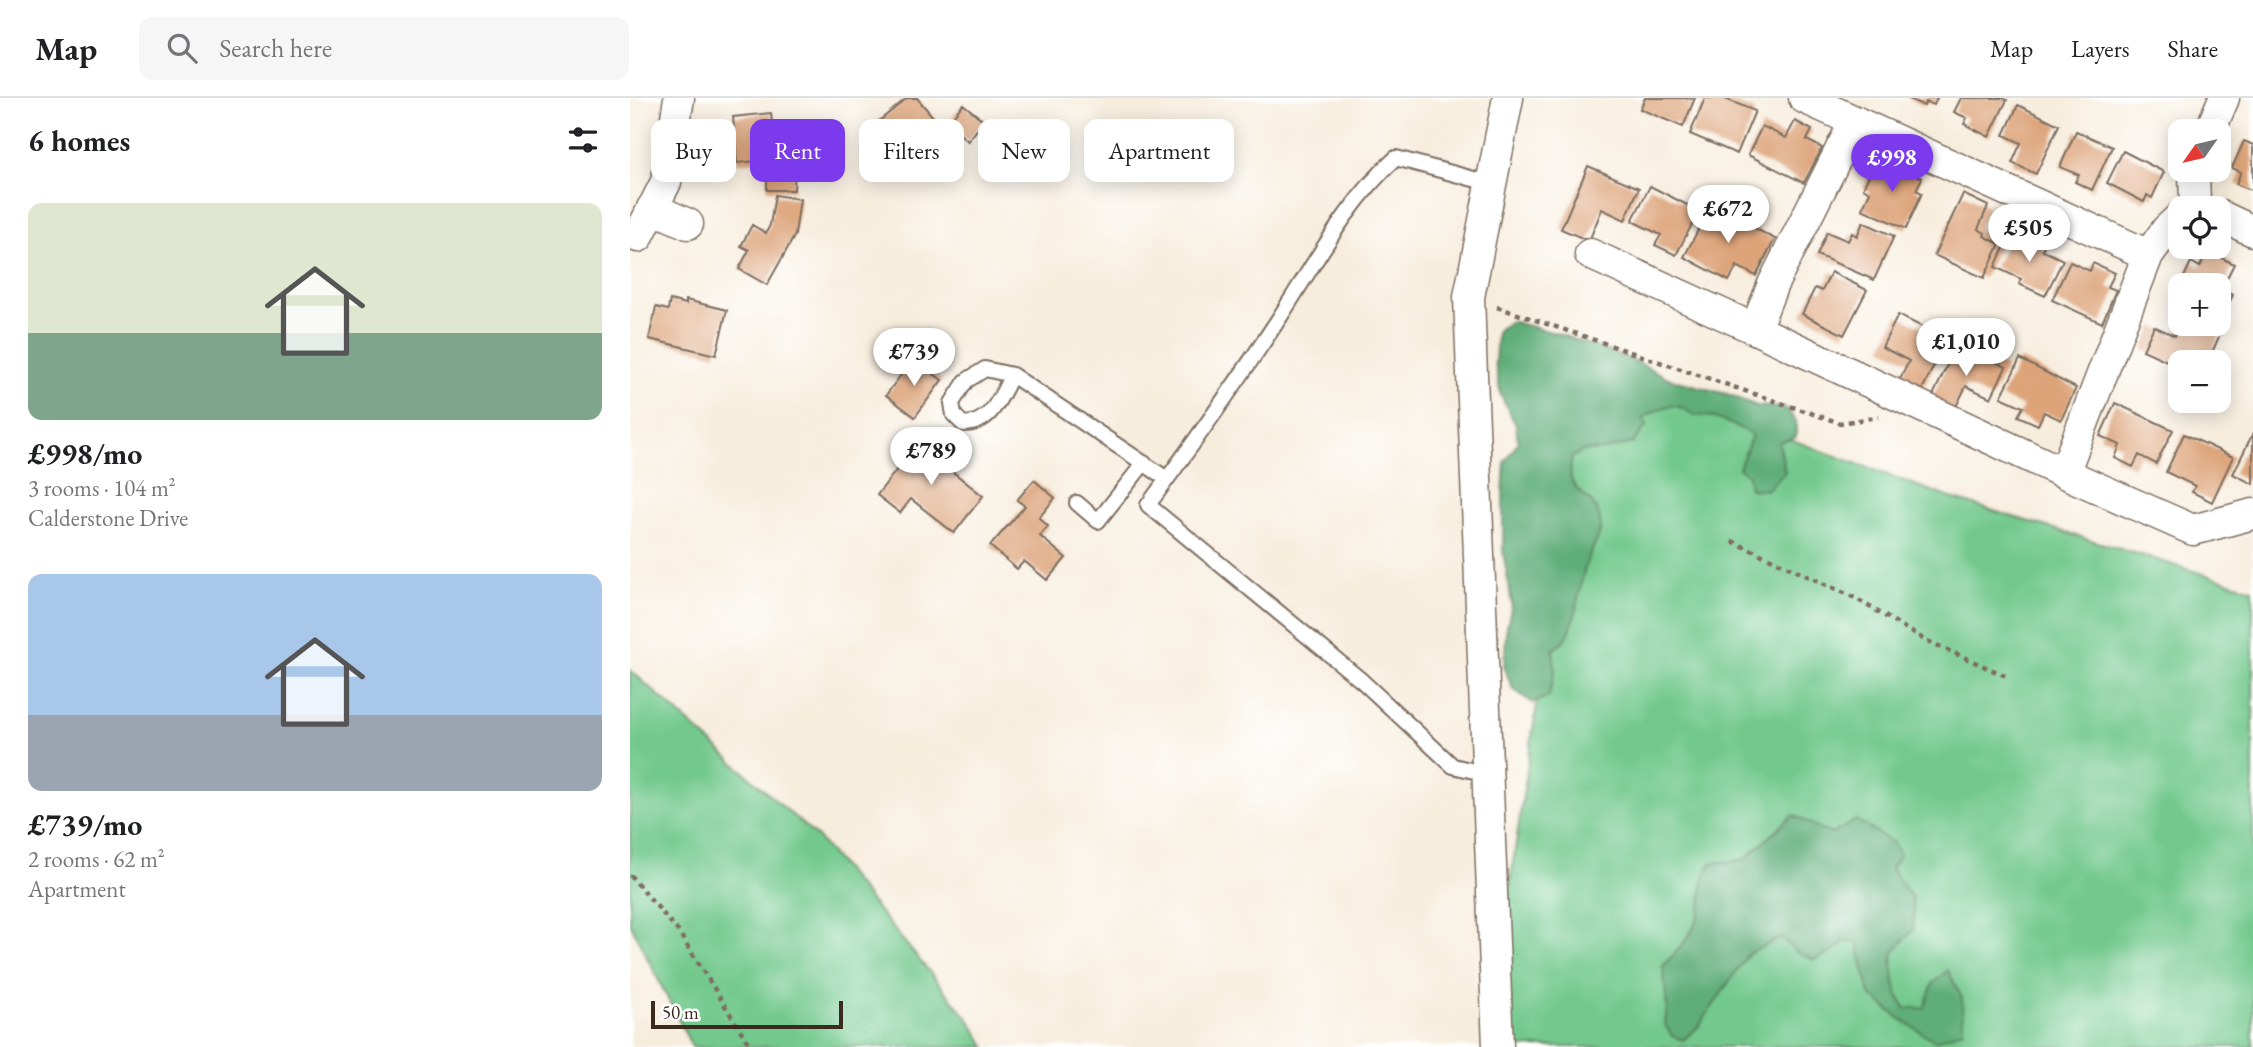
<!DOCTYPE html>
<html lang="en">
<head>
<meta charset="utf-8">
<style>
	body { margin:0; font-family:"EB Garamond",serif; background:#f6f6f6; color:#202124; height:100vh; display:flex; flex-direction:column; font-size:26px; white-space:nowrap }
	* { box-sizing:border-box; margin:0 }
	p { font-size:23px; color:#757577 }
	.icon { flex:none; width:38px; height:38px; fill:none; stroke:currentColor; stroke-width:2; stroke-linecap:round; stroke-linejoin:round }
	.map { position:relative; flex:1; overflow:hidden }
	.drawer { display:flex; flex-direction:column; background:#fff; width:630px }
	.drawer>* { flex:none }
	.banner { position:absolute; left:21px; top:21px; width:665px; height:63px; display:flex; gap:14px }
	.needle { width:46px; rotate:236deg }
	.controls { position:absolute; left:1538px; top:21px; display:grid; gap:14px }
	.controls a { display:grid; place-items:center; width:63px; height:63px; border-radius:14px; background:#fff; box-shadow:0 4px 18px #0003; font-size:35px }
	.scale { position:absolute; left:21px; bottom:18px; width:192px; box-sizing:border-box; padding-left:7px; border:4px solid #3b2a1e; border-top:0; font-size:19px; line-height:24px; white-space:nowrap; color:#3b2a1e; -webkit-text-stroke:5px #fff; paint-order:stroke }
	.price { position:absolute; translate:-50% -60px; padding:0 16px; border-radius:24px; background:#fff; color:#222; font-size:23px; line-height:46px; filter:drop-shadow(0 2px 4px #0008) }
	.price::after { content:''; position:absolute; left:50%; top:42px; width:21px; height:16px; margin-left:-10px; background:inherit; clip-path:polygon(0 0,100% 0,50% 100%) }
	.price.on { background:#7c3aed; color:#fff }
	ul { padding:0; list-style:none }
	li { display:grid; align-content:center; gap:14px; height:371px; padding:0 28px }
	li span { display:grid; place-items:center; height:217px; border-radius:14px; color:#555 }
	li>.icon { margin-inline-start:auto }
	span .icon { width:126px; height:126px; fill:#fffc; stroke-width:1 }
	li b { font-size:30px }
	h2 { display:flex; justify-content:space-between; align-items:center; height:84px; padding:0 28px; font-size:30px }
	.chip { padding:0 24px; border-radius:14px; background:#fff; box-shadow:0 4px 18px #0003; font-size:24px; line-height:63px }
	.chip.on { background:#7c3aed; color:#fff }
	header { display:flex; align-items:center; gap:42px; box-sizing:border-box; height:98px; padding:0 35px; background:#fff; border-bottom:2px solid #e0e0e0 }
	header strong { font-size:33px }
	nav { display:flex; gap:38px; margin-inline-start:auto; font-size:24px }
	.search { width:490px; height:63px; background:#f6f6f6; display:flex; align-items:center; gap:18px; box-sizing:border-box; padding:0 24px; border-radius:14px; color:#757577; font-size:26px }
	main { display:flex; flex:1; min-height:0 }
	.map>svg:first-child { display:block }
	.green { fill:#73c98d; stroke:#577a56; stroke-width:2 }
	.forest { fill:#5ead78; stroke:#4c6c4b; stroke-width:2 }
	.building { fill:#dda47a }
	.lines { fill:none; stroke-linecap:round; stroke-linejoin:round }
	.lane-casing { stroke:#7d6e61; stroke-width:18 }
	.street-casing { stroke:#7d6e61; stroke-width:33 }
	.path { stroke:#7d6e61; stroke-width:4.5; stroke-dasharray:5 5; stroke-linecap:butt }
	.lane { stroke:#fff; stroke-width:14 }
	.street { stroke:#fff; stroke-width:30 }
</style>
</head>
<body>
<header>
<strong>Map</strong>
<div class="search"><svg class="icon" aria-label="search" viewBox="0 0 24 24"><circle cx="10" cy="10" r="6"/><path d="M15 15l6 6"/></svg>Search here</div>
<nav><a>Map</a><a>Layers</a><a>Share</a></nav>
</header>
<main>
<section class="drawer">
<h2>6 homes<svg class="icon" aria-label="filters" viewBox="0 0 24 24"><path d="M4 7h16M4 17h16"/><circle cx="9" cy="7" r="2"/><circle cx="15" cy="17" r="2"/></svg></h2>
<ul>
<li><span style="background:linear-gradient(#dfe7d0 60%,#7fa58c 0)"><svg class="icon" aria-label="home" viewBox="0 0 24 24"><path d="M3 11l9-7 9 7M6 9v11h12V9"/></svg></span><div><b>£998/mo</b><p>3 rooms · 104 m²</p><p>Calderstone Drive</p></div></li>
<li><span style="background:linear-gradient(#a9c7e8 65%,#9aa5b1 0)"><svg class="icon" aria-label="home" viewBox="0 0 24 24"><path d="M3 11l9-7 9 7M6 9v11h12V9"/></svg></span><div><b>£739/mo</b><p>2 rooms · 62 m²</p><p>Apartment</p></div></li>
</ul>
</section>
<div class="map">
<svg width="1623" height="949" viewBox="0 0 1623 949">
	<rect width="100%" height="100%" fill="#fff"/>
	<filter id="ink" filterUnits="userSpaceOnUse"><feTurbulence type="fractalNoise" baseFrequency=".0143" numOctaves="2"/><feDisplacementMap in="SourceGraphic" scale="14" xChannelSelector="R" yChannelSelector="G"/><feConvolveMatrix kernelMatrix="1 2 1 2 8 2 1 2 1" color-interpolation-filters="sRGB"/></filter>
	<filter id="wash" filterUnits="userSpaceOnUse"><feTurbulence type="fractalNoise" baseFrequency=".00686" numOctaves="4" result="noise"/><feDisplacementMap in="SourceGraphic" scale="28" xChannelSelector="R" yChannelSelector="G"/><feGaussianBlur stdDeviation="1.57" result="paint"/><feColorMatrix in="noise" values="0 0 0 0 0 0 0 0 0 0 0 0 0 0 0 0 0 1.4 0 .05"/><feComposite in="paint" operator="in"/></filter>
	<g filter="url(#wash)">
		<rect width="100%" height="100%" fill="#f7eddd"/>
		<path class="green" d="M924,255L1318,399L1623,491V949H882L876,812L915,551Z
			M0,572L188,740L341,924L356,949H62L0,825Z"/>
		<path class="forest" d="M880,223L929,236L1005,263L1040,281L1097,296L1127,308L1156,310L1166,323V339L1149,344L1155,374L1137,392L1120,391L1118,377L1109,370L1122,337C1112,330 1088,320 1076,318C1072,317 1068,318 1064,317C1058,314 1053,308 1044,308C1033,307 1023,315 1013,320L1017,327L1003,345L974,352L953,353L942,359C933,400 962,391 969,418C974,435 965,444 959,458C948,483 950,512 938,537C936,543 928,547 923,552L925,572L919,598L903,605L883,591L874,570L876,534L882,506L873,454V397L875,364L888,344L886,327L871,298L865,265L867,233Z
			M1163,717L1202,736L1226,722L1262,744L1270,756L1261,771L1281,798L1284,814L1283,832L1264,853L1262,866L1267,895L1275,910H1294L1303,885L1318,872L1332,900L1333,932L1305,943L1269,920L1240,897L1228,845L1215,843L1203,854L1184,862L1168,855L1151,840L1118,856L1069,928L1053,942L1042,938L1035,927L1037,909L1033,868C1049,851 1064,836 1070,813C1075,790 1067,789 1081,765L1114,762Z"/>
		<g id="blocks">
			<path class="building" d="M277,0H287L311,28L290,45L292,47L255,78L233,53L244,44L236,34Z
				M1015,0H1065L1053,29L1010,11Z
				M1075,0H1093L1125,13L1107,56L1060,36Z
				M1277,0H1307L1304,7L1296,4L1294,8Z
				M1331,0H1373L1377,2L1359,39L1334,26L1337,20L1324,14Z
				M333,6L354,23L338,43L317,26Z
				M1388,7L1429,27L1406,76L1382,65L1391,45L1374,37Z
				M141,15L142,24H145L148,61L107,65L103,19Z
				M1165,23L1182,32L1177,42L1192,50L1174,85L1118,57L1132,28L1156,40Z
				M1446,33L1482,49L1462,92L1445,84L1449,77L1430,69Z
				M1614,43L1623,47V93L1606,86L1611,74L1602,70Z
				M1493,53L1534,74L1522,100L1517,97L1514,104L1477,85Z
				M147,65L165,66L164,92H137V74H147Z
				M1260,65L1292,80L1286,92L1292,95L1276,131L1232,111L1240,94L1233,90L1244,67L1257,72Z
				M958,68L1009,90L995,122L972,111L959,143L931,131Z
				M1020,88L1069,113L1046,157L1025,147L1031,137L1002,123Z
				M1333,96L1358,108L1348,131L1355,135L1354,138L1370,146L1354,180L1304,157Z
				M145,97L170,101L165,137L137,187L109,171L119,152L111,148L122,127L136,135L140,127Z
				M1081,107L1145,141L1126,178L1107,168L1099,183L1054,159Z
				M1233,124L1264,138L1244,182L1187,157L1197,134L1218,143L1222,135L1227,138Z
				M1380,137L1397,145L1400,138L1415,145L1412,152L1433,162L1415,198L1389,186L1391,181L1365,169Z
				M1577,153L1604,166L1591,192L1603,197L1592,220L1589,219V187H1560L1562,183L1554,179L1561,164L1570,169Z
				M1440,164L1460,173L1463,165L1485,175L1478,189L1486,192L1472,225L1422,202Z
				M1201,174L1237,192L1214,237L1172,216L1185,190L1192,193Z
				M40,202L56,206V202L97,212L86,257L19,241L26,209L38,212Z
				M1268,217L1317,241L1289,298L1267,287L1279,263L1252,249Z
				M1555,226H1573L1591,234L1578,264H1550V269L1513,252L1524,228L1545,238L1548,231L1552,232Z
				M1327,246L1376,269L1361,300L1336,288L1323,315L1300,304Z
				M283,261L312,282L285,319L256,297Z
				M1390,261L1446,290L1431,322L1414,314L1408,327L1388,318L1393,309L1371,299Z
				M1485,305L1543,332L1526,366L1509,357L1503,369L1485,360L1490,347L1470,338Z
				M1623,335V386L1603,376Z
				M1554,336L1603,359L1582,404L1562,394L1565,388L1536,374Z
				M293,338L314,355L308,362L353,398L324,435L281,401L270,415L247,397Z
				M404,382L425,400L409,420L418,428L410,438L436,460L417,482L394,463L387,471L360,448L395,408L387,402Z"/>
		</g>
	</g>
	<g filter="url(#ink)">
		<use href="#blocks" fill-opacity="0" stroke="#7d6e61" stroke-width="2"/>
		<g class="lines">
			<g class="lane-casing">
				<path id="lane" d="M382,277C370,299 362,326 333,326L324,317L322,305L336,283L355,271L382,277L537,381
					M447,405L468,423L514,365
					M857,676L823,668L732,583L518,407C563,346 608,283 650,219C685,165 718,103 766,60L862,86"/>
			</g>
			<g class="street-casing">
				<path id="street" d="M1174,0L1518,157
					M1225,23L1143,186L1125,231L1434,375
					M1580,33L1594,0
					M1564,72L1565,106
					M22,110L58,126
					M1589,117L1623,133
					M1550,119L1537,131L1518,157L1434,375L1563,432L1623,416
					M8,139L36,84L49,0
					M960,156L1125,231
					M868,949L839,199L878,0"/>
			</g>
			<path class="path" d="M867,209L1210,325L1248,319
				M1102,443L1225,500L1293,541L1378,579
				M0,777L48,833L121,949"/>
			<use href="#lane" class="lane"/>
			<use href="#street" class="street"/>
		</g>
	</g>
</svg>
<div class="controls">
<a><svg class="needle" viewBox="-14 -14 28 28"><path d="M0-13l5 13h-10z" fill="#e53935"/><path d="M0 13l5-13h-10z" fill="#757577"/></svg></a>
<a><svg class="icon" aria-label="locate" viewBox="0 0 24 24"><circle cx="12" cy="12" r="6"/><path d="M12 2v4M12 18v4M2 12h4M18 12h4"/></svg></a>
<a>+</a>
<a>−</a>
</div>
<div class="scale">50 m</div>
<b class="price on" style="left:1262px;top:96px">£998</b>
<b class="price" style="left:1098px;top:147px">£672</b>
<b class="price" style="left:1399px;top:166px">£505</b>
<b class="price" style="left:1336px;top:280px">£1,010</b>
<b class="price" style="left:284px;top:290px">£739</b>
<b class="price" style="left:301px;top:389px">£789</b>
<div class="banner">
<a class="chip">Buy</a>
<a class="chip on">Rent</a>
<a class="chip">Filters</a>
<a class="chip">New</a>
<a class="chip">Apartment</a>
</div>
</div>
</main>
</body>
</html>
